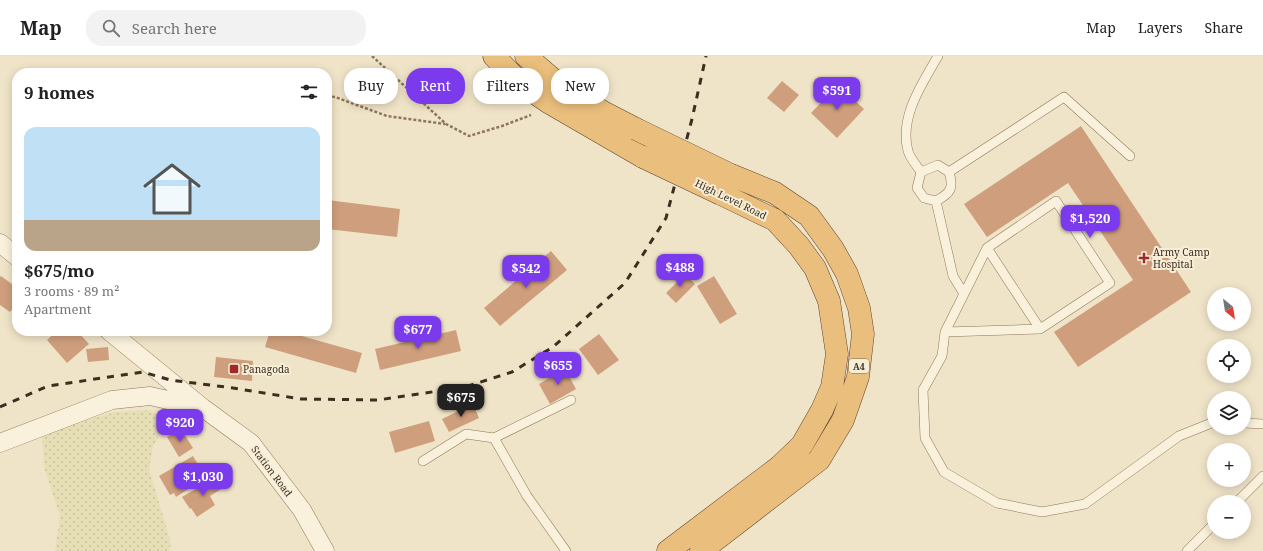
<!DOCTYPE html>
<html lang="en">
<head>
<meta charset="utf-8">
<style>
	body { margin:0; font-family:"Noto Serif",serif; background:#f2f2f2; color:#202124; height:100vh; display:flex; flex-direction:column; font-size:15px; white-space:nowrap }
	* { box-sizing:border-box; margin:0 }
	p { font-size:13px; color:#757577 }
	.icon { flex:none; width:22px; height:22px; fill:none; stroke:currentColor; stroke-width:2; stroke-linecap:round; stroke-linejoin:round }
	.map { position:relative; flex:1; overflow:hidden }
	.side { position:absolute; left:12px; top:12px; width:320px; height:268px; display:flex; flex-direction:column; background:#fff; border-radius:16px; box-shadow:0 2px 10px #0003 }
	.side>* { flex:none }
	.top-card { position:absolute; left:344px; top:12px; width:380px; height:36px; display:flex; gap:8px }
	.needle { width:26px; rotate:150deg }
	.tools { position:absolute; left:1207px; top:231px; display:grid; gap:8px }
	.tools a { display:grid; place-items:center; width:44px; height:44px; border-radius:50%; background:#fff; box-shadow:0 2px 10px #0003; font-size:20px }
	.price { position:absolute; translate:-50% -34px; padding:0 9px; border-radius:8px; background:#7c3aed; color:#fff; font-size:13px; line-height:26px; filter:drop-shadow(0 1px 2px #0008) }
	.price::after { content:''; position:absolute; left:50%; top:24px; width:12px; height:9px; margin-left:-6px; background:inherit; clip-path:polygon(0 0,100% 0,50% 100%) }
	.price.selected { background:#222; color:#fff }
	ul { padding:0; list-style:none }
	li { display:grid; align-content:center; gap:8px; height:212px; padding:0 12px }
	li+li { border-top:1px solid #e0e0e0 }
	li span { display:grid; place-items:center; height:124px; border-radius:12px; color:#555 }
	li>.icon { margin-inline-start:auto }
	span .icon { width:72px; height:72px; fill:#fffc; stroke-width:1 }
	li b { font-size:17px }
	h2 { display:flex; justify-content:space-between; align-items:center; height:48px; padding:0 12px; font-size:17px }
	.chip { padding:0 14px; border-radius:16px; background:#fff; box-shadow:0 2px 10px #0003; font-size:14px; line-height:36px }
	.chip.selected { background:#7c3aed; color:#fff }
	header { display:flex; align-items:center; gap:24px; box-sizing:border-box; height:56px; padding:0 20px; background:#fff; border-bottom:1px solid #e0e0e0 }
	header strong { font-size:19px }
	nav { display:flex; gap:22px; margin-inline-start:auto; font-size:14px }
	.search { width:280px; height:36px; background:#f2f2f2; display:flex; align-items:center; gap:10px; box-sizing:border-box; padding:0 14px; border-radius:16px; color:#757577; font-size:15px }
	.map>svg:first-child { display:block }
	.farmland { fill:url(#farmland-dots) }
	.building { fill:#cf9f7d }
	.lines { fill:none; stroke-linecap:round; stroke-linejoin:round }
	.service-casing { stroke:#8d765c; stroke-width:10 }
	.minor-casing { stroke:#8d765c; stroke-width:19 }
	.trunk-casing { stroke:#5b4430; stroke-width:23 }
	.path { stroke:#8d765c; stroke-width:2.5; stroke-dasharray:3 2; stroke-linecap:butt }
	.service { stroke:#faf1dc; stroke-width:9 }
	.minor { stroke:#faf1dc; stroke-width:18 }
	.trunk { stroke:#eabe7c; stroke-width:22 }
	.rail { stroke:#3d2e20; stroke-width:3; stroke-dasharray:7 7; stroke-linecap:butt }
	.trunk-bridge-casing { stroke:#5b4430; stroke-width:23; stroke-linecap:butt }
	.trunk-bridge { stroke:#eabe7c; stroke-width:22 }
	.poi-dot { fill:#9e2a2b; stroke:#f7eed8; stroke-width:1.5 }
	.labels { text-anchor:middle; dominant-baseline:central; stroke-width:4; stroke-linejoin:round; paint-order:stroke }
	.shield { fill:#f7eed8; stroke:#756857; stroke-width:1 }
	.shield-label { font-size:9px; font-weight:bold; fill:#3d2e20 }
	.street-label { font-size:10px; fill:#3d2e20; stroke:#f7eed8 }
	.poi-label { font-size:10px; fill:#3d2e20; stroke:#f7eed8; text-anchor:start }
</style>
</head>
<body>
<header>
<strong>Map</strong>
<div class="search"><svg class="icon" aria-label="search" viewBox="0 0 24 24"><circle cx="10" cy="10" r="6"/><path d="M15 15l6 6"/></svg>Search here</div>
<nav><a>Map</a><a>Layers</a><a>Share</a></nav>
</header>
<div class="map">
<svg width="1263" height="495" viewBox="0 0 1263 495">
	<defs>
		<pattern id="farmland-dots" width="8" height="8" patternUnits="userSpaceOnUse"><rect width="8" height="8" fill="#e6deb5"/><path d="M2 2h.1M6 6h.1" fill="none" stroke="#c6bf9b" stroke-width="1.8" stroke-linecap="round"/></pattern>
	</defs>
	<rect width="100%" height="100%" fill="#f0e4c8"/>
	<path class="farmland" d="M149,354L164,362L166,369L153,390L149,413L171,487L169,495H55L60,460L44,411L42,377L115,356Z"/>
	<path class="building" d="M782,25L799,39L784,56L767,42Z
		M838,29L864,53L837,82L811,57Z
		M1081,70L1191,236L1078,311L1054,276L1133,224L1068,127L987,181L964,148Z
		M327,144L400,153L397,181L327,173Z
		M551,195L567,214L500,270L484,252Z
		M685,218L695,228L676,247L666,237Z
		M1,220L17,232V247L10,256L0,249V221Z
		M714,220L737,258L720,268L697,230Z
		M456,274L461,295L380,314L375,293Z
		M40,275H50L45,280Z
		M57,275H77L89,288L67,307L47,284Z
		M270,275H284L362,297L356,317L265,291Z
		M599,278L619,304L598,319L579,293Z
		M108,291L109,304L88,306L86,293Z
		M216,301L253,305L252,325L214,321Z
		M565,313L576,333L550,348L539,328Z
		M473,348L479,362L449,376L442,363Z
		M429,365L435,385L395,397L389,376Z
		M181,373L193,392L179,401L167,381Z
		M193,400L204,419L191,426L193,430L176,441L174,437L170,439L159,420Z
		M216,421L223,432L210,440L215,449L197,461L191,452L190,453L182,441Z"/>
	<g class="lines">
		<g class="service-casing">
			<path id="service" d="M938,109L949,116C954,132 951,137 936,145L924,142L917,132L921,116Z
				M921,116C917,110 910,102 908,95C899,61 922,28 938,0
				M949,116L1064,41L1130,100
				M936,145L953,220L964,238
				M987,192L1040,273
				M945,276L1040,273L1110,227L1056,145L987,192L945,276L942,300L923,334L925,382L944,416L997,447L1042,456L1085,448L1179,380L1214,366
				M1244,367L1263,368
				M494,382L527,440L566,495
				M423,405L466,378L494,382L571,344
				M1237,446L1263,420
				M1187,495L1214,468"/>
		</g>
		<g class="minor-casing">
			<path id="minor" d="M0,187L17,201
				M109,275L203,352L251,387L302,454L325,495
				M0,387L112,344L150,340L199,351"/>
		</g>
		<g class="trunk-casing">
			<path id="trunk" d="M494,0L520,27L548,46L643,101
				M526,0L564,33L603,56L636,73
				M668,495L779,411L802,389L822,354L832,331L837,298L829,245L815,212L799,190L775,164L721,138
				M701,495L819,404L843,364L858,321L863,278L859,252L847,218L833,193L809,160L775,137L731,119"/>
		</g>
		<path class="path" d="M372,0L446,68L469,80L502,70L531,59
			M327,40L335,41L387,60L445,68"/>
		<use href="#service" class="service"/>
		<use href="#minor" class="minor"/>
		<use href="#trunk" class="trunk"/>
		<path class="rail" d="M0,351L48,330L143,316L170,324L233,332L301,343L378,344L465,331L512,316L553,291L625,227L666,162L692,63L706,0"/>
		<g class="trunk-bridge-casing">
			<path id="trunk-bridge" d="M636,73L731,119
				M643,101L721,138"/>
		</g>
		<use href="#trunk-bridge" class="trunk-bridge"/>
	</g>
	<g class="poi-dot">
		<path d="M1142 196h4v4h4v4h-4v4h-4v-4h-4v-4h4z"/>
		<rect x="229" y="308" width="10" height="10" rx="2"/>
	</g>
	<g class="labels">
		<rect class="shield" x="849" y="303" width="20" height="14" rx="3"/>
		<g class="shield-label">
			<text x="859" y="310">A4</text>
		</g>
		<g class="street-label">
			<text transform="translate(731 143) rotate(26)">High Level Road</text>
			<text transform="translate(272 415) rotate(53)">Station Road</text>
		</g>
		<g class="poi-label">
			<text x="1153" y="196">Army Camp<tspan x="1153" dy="12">Hospital</tspan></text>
			<text x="243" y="313">Panagoda</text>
		</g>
	</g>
</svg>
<div class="tools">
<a><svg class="needle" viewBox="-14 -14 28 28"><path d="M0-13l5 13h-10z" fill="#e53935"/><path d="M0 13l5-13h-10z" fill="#757577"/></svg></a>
<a><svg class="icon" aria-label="locate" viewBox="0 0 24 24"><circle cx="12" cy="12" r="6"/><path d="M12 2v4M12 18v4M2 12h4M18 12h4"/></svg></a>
<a><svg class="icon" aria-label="layers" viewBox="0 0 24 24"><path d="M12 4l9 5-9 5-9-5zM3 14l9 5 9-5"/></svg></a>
<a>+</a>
<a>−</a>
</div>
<b class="price" style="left:837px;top:55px">$591</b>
<b class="price" style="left:1090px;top:183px">$1,520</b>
<b class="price" style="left:680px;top:232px">$488</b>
<b class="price" style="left:526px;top:233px">$542</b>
<b class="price" style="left:418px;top:294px">$677</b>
<b class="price" style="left:558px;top:330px">$655</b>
<b class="price selected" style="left:461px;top:362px">$675</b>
<b class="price" style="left:180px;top:387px">$920</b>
<b class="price" style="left:203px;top:441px">$1,030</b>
<div class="top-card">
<a class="chip">Buy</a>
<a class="chip selected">Rent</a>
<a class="chip">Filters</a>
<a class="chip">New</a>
</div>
<section class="side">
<h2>9 homes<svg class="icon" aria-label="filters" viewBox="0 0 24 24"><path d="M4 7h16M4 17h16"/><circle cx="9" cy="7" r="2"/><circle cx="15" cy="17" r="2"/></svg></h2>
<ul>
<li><span style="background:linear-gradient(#bfe0f5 75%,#b9a48a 0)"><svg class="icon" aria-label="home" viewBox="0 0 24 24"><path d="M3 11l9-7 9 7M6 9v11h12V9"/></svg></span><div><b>$675/mo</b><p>3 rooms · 89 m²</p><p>Apartment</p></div></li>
</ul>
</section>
</div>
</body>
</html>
